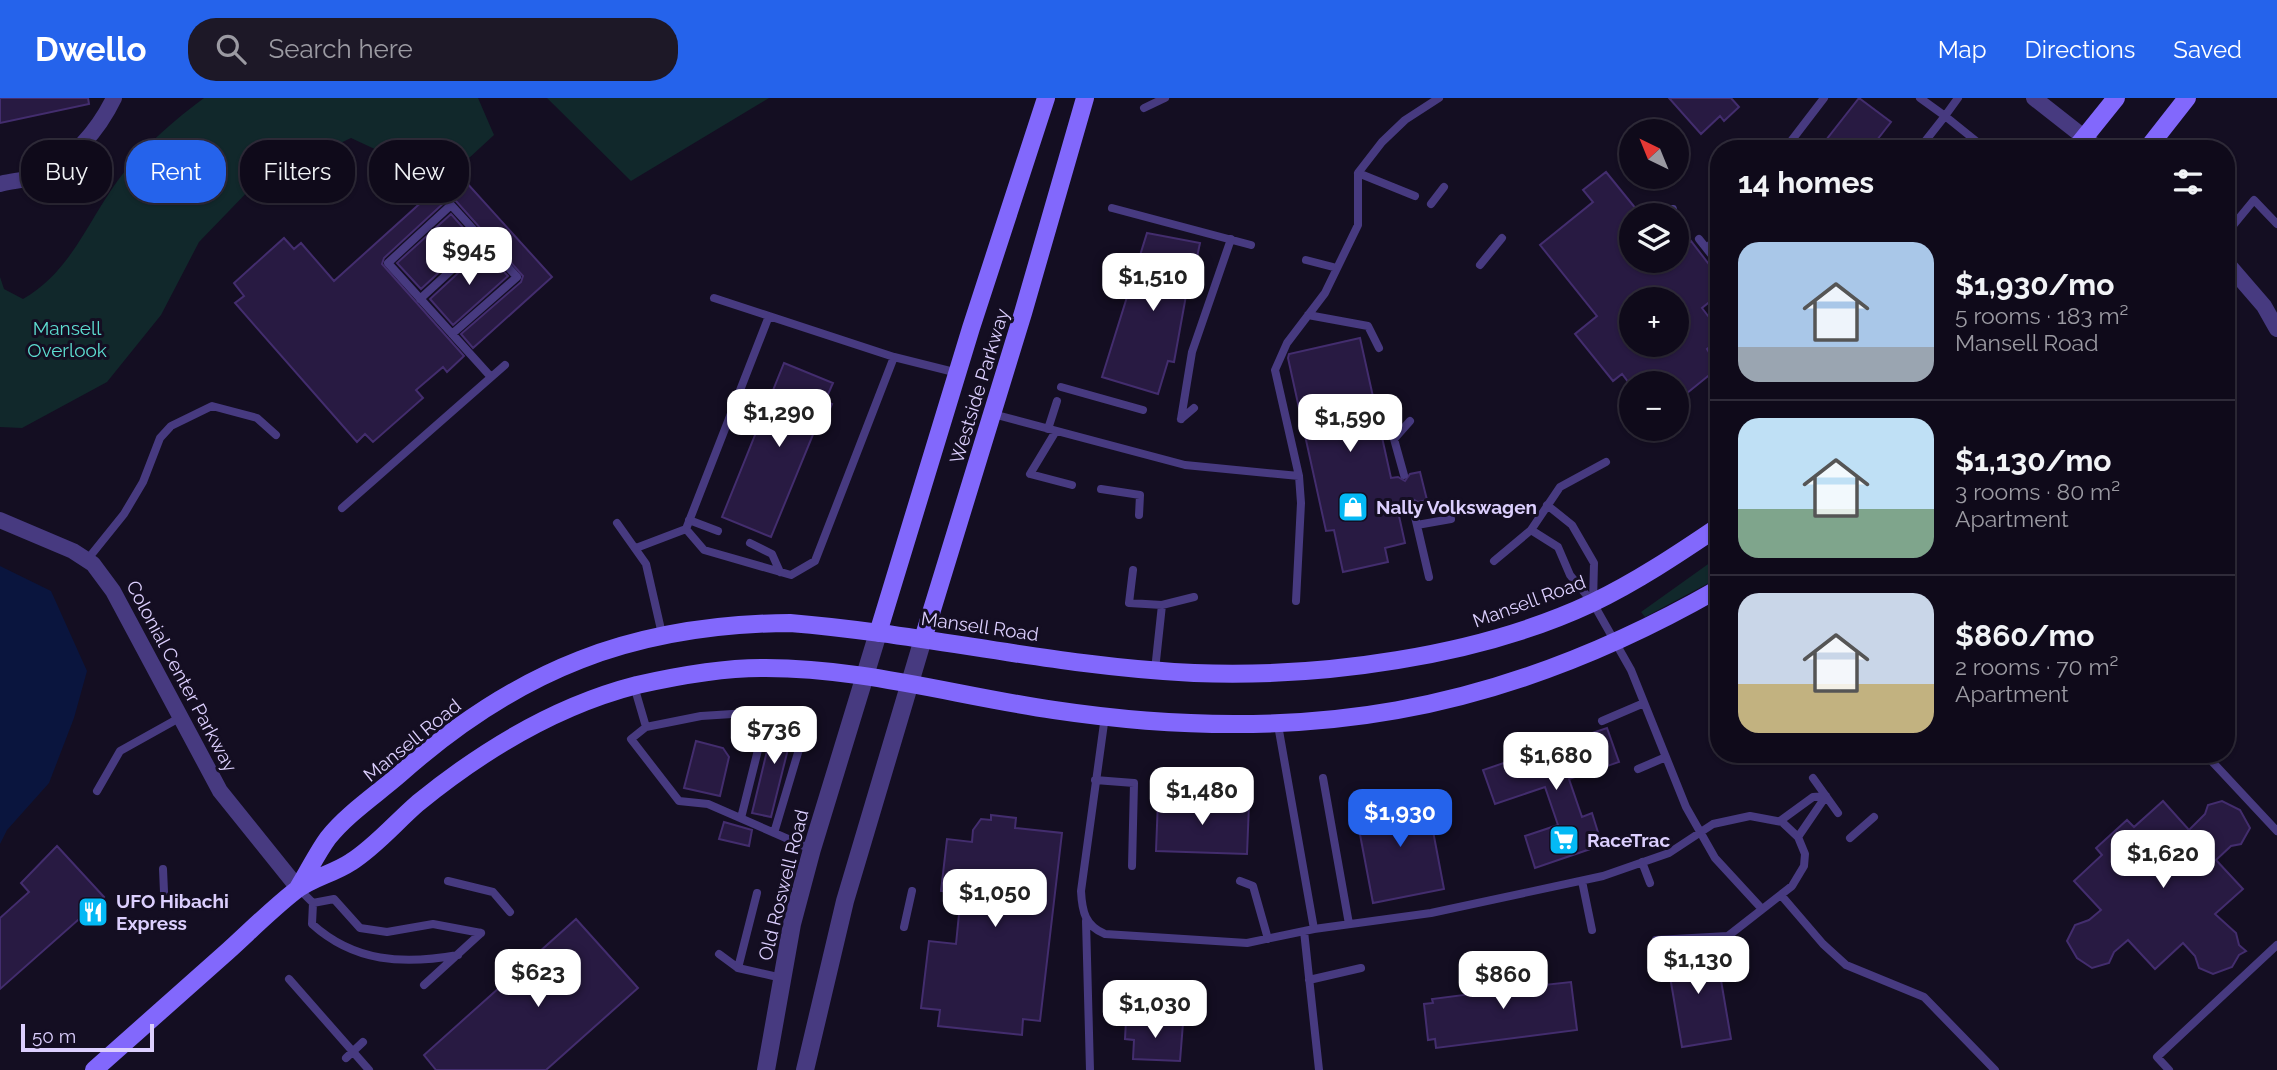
<!DOCTYPE html>
<html lang="en">
<head>
<meta charset="utf-8">
<style>
	body { margin:0; font-family:Raleway,sans-serif; background:#1d1827; color:#f1f3f6; height:100vh; display:flex; flex-direction:column; font-size:26px; white-space:nowrap }
	* { box-sizing:border-box; margin:0 }
	p { font-size:23px; color:#9b9aa2 }
	.icon { flex:none; width:38px; height:38px; fill:none; stroke:currentColor; stroke-width:2; stroke-linecap:round; stroke-linejoin:round }
	.map { position:relative; flex:1; overflow:hidden }
	.sheet { position:absolute; left:1710px; top:42px; width:525px; height:623px; display:flex; flex-direction:column; background:#0f0a1a; border-radius:28px; box-shadow:0 2px 5px #0004,0 0 0 2px #2f2b39 }
	.sheet>* { flex:none }
	.top-card { position:absolute; left:21px; top:42px; width:665px; height:63px; display:flex; gap:14px }
	.needle { width:46px; rotate:317deg }
	.controls { position:absolute; left:1619px; top:21px; display:grid; gap:14px }
	.controls a { display:grid; place-items:center; width:70px; height:70px; border-radius:50%; background:#0f0a1a; box-shadow:0 2px 5px #0004,0 0 0 2px #2f2b39; font-size:35px }
	.scale { position:absolute; left:21px; bottom:18px; width:133px; box-sizing:border-box; padding-left:7px; border:4px solid #dccffe; border-top:0; font-size:19px; line-height:24px; white-space:nowrap; color:#dccffe; -webkit-text-stroke:5px #140e22; paint-order:stroke }
	.price { position:absolute; translate:-50% -60px; padding:0 16px; border-radius:14px; background:#fff; color:#222; font-size:23px; line-height:46px; filter:drop-shadow(0 2px 4px #0008) }
	.price::after { content:''; position:absolute; left:50%; top:42px; width:21px; height:16px; margin-left:-10px; background:inherit; clip-path:polygon(0 0,100% 0,50% 100%) }
	.price.selected { background:#2563eb; color:#fff }
	ul { padding:0; list-style:none }
	li { display:flex; align-items:center; gap:21px; height:175px; padding:0 28px }
	li+li { border-top:2px solid #2f2b39 }
	li span { display:grid; place-items:center; flex:none; width:196px; height:140px; border-radius:21px; color:#555 }
	li>.icon { margin-inline-start:auto }
	span .icon { width:84px; height:84px; fill:#fffc; stroke-width:1 }
	li b { font-size:30px }
	h2 { display:flex; justify-content:space-between; align-items:center; height:84px; padding:0 28px; font-size:30px }
	.tag { padding:0 24px; border-radius:28px; background:#0f0a1a; box-shadow:0 2px 5px #0004,0 0 0 2px #2f2b39; font-size:24px; line-height:63px }
	.tag.selected { background:#2563eb; color:#fff }
	header { display:flex; align-items:center; gap:42px; box-sizing:border-box; height:98px; padding:0 35px; background:#2563eb; color:#fff }
	header strong { font-size:33px }
	nav { display:flex; gap:38px; margin-inline-start:auto; font-size:24px }
	.search { width:490px; height:63px; background:#1d1827; display:flex; align-items:center; gap:18px; box-sizing:border-box; padding:0 24px; border-radius:28px; color:#9b9aa2; font-size:26px }
	.map>svg:first-child { display:block }
	.green { fill:#11282b }
	.water { fill:#0a153e }
	.building { fill:#281a42; stroke:#432d6e; stroke-width:2; fill-rule:evenodd }
	.lines { fill:none; stroke-linecap:round; stroke-linejoin:round }
	.service { stroke:#473a80; stroke-width:8 }
	.minor { stroke:#473a80; stroke-width:16 }
	.tertiary { stroke:#473a80; stroke-width:18 }
	.secondary { stroke:#8268fc; stroke-width:18 }
	.labels { text-anchor:middle; dominant-baseline:central; stroke-width:6; stroke-linejoin:round; paint-order:stroke }
	.park-label { font-size:19px; fill:#5dddd0; stroke:#140e22 }
	.street-label { font-size:19px; fill:#dccffe; stroke:#140e22 }
	.poi-label { font-size:19px; font-weight:bold; fill:#dccffe; stroke:#140e22; text-anchor:start }
</style>
</head>
<body>
<header>
<strong>Dwello</strong>
<div class="search"><svg class="icon" aria-label="search" viewBox="0 0 24 24"><circle cx="10" cy="10" r="6"/><path d="M15 15l6 6"/></svg>Search here</div>
<nav><a>Map</a><a>Directions</a><a>Saved</a></nav>
</header>
<div class="map">
<svg width="2277" height="972" viewBox="0 0 2277 972">
	<rect width="100%" height="100%" fill="#140e22"/>
	<path class="green" d="M204,0H478L494,37L418,107L380,92L379,53L351,40L256,85L199,144L161,217L107,284L22,330L0,329V179L4,191L23,201C74,172 90,116 125,73C147,45 176,21 204,0Z
		M547,0H769L631,83Z
		M1718,459V480L1645,519L1641,514Z"/>
	<path class="water" d="M0,468L51,493L87,573L74,620L49,685L7,732L0,746Z"/>
	<path class="building" d="M0,0H88L89,6L0,25Z
		M1669,0H1731L1739,9L1724,23L1720,18L1701,36Z
		M1859,0L1891,24L1877,42L1889,51H1819Z
		M456,73L552,179L473,250L461,236L521,184L523,178L456,103L447,102L384,160L382,166L464,258L447,274L443,269L416,292L423,300L373,344L365,336L357,344L235,205L244,198L234,185L284,140L294,151L301,145L334,183Z
		M1606,74L1641,117H1631V163H1676V159L1684,157L1685,148L1691,143L1718,178V197L1702,210L1718,231V242L1707,251L1718,270L1676,304V285H1629L1622,276L1613,283L1575,236L1597,218L1540,147L1593,104L1583,92ZM1631,201H1676V247H1631Z
		M451,116L474,142L421,191L397,165Z
		M1147,135L1200,145L1190,192H1187L1174,264L1168,263L1158,296L1102,279Z
		M483,152L508,178L453,227L430,201Z
		M1360,240L1391,380L1398,379L1405,383L1410,376L1420,374L1427,402L1418,404L1411,400L1406,407L1397,409L1405,445L1385,450L1388,464L1343,474L1334,432L1326,433L1288,260L1289,256Z
		M784,265L833,285L825,303L832,306L819,336L814,334L771,439L722,419Z
		M792,619L795,623L771,719L752,715L775,620Z
		M1607,630L1619,664L1569,681L1582,719L1592,715L1602,747L1535,770L1525,738L1558,727L1545,689L1495,706L1483,672Z
		M696,643L723,650L729,659L720,698L684,690Z
		M1426,696L1444,791L1373,805L1355,710Z
		M1158,702L1249,706L1247,756L1156,753Z
		M2163,703L2189,732L2205,716L2208,707L2222,703L2240,712L2250,730L2241,746L2231,748L2216,762L2243,791L2215,816L2236,835L2239,847L2246,853L2239,857L2232,869L2213,876L2199,870L2195,858L2183,845L2155,871L2128,842L2114,854L2109,865L2092,870L2077,860L2067,843L2075,827L2089,822L2101,812L2074,783L2102,757L2096,750L2127,722L2134,729Z
		M991,717L1016,720L1015,730L1062,735L1040,923L1023,921L1022,937L938,928L940,912L921,910L929,843L956,846L961,796L941,793L947,741L972,744L973,732L981,721L991,722Z
		M724,724L752,732L749,748L719,741Z
		M57,748L104,799L0,891V820L29,794L21,785Z
		M576,821L638,890L546,972H436L424,957Z
		M1715,847L1731,941L1682,949L1666,855Z
		M1531,857L1535,888L1571,884L1577,932L1436,950L1435,941L1428,942L1424,906L1433,905L1432,901L1511,891L1508,860Z
		M1126,922L1183,925L1180,963L1133,961L1134,942L1125,941Z"/>
	<g class="lines">
		<path class="service" d="M1958,0L1945,18L1986,51
			M1144,10L1165,0
			M1785,51L1824,0
			M1919,51L1945,18L1920,0
			M1358,75L1415,98
			M1431,106L1444,89
			M1112,110L1251,147
			M1673,111L1674,117
			M2226,136L2254,102L2277,126
			M1676,137L1679,153
			M1699,141L1718,165
			M1707,151L1718,137
			M1306,162L1337,170
			M1480,167L1502,140
			M714,200L894,259
			M420,201L484,142
			M1308,217L1368,228L1379,250
			M452,236L517,179L451,107L388,165L491,279
			M1061,289L1143,312
			M993,316L1185,367L1299,378
			M1181,321L1192,254L1231,141
			M1181,321L1194,310
			M1048,331L1057,303
			M1056,333L1030,376L1072,387
			M1404,377L1394,341L1410,323
			M1101,391L1140,397L1139,417
			M1412,406L1429,479
			M1547,407L1572,427L1594,465L1593,505
			M342,410L505,267
			M689,422L718,433
			M617,425L646,466L662,536
			M1417,427L1451,421
			M686,431L769,218
			M1531,432L1558,449L1570,477L1593,505L1631,572L1686,709L1715,760L1762,811
			M750,445L772,456L780,474
			M636,450L686,431L704,452L791,477L815,463L894,259L958,275
			M87,462L124,416L143,384L160,340L171,328L212,308L257,320L276,337
			M1494,463L1531,432L1560,389L1606,364
			M1133,472L1129,505L1162,507L1194,499
			M1296,503L1301,405L1299,378L1275,272L1287,245L1325,195L1358,127V75L1382,44L1405,22L1439,0
			M1155,572L1162,507
			M634,588L646,629L631,641L679,703L708,706L811,751
			M1105,618L1081,793C1082,813 1085,828 1105,836L1247,845L1314,831L1431,815L1603,778L1669,755L1713,726L1750,718L1782,724L1798,739L1805,756L1804,768L1792,788L1728,838L1656,842
			M1602,623L1644,605
			M1278,627L1314,831
			M646,629L701,618L795,612L806,628L774,735
			M2205,656L2277,733
			M1638,671L1666,659
			M1323,680L1349,826
			M1813,680L1838,715
			M1095,682L1134,685L1132,768
			M97,693L120,653L181,619
			M741,720L768,612
			M1780,723L1813,699L1826,698
			M1798,739L1826,698
			M1850,740L1874,719
			M1642,764L1650,785
			M163,771L164,794
			M448,783L493,794L510,814
			M1240,783L1253,788L1268,841
			M1582,783L1592,832
			M299,791L313,805L312,826C354,864 403,867 458,857
			M1781,797L1823,846L1846,867L1924,899L1995,972
			M313,805L334,801L360,830L387,834L433,826L481,835
			M1086,823L1090,972
			M904,829L912,793
			M1304,833L1319,972
			M719,856L738,870L782,880
			M738,870L757,795
			M289,881L369,972
			M1309,882L1361,870
			M424,887L481,835
			M346,960L363,944
			M2169,972L2157,959L2277,847"/>
		<path class="minor" d="M2034,0L2099,51
			M0,86C12,83 26,82 38,78C71,65 99,31 114,0
			M2226,164L2264,208L2277,231
			M0,422L73,453L93,466L113,493L220,693L298,790"/>
		<path class="tertiary" d="M766,972L792,826L812,751L878,535
			M805,972L845,803L923,541"/>
		<path class="secondary" d="M2075,51L2116,0
			M2147,51L2187,0
			M878,535L971,230L1046,0
			M923,541L1023,215L1085,0
			M298,790C308,774 317,755 328,740C347,716 377,696 400,676C517,572 633,526 790,525C925,536 1059,569 1194,575C1320,580 1477,559 1592,505C1636,484 1678,456 1718,429
			M94,972C139,932 183,893 228,853C250,833 272,811 295,793C311,780 333,776 351,764C375,749 396,724 418,705C483,652 555,608 637,587C677,578 720,570 761,570C860,569 957,598 1054,612C1301,649 1500,616 1718,491"/>
	</g>
	<defs>
		<g id="shop-square" transform="scale(1.575)"><rect x="-9" y="-9" width="18" height="18" rx="4" fill="#04b9f5" stroke="#140e22"/><path d="M-5-2.5h2.3a2.7 3.5 0 0 1 5.4 0H5L5.5 6h-11ZM-1.5-2.5h3a1.5 2.3 0 0 0-3 0Z" fill="#fff"/></g>
		<g id="supermarket-square" transform="scale(1.575)"><rect x="-9" y="-9" width="18" height="18" rx="4" fill="#04b9f5" stroke="#140e22"/><path d="M-6-5.5h2.5l.6 2H6L4.5 2H-2.5L-4.4-4H-6ZM-1.5 3.2a1.3 1.3 0 1 0 .1 0ZM3 3.2a1.3 1.3 0 1 0 .1 0Z" fill="#fff"/></g>
		<g id="restaurant-square" transform="scale(1.575)"><rect x="-9" y="-9" width="18" height="18" rx="4" fill="#04b9f5" stroke="#140e22"/><path d="M-5-6h1v4h1v-4h1v4h1v-4h1v5L-1.5 .5V6h-2V.5L-5-1ZM5-6V6H3V1.5H1.5Q1.5-4 5-6Z" fill="#fff"/></g>
	</defs>
	<g fill-rule="evenodd">
		<use href="#shop-square" x="1353" y="409"/>
		<use href="#supermarket-square" x="1564" y="742"/>
		<use href="#restaurant-square" x="93" y="814"/>
	</g>
	<g class="labels">
		<g class="park-label">
			<text x="67" y="230">Mansell<tspan x="67" dy="22">Overlook</tspan></text>
		</g>
		<g class="street-label">
			<text transform="translate(979 288) rotate(-73)">Westside Parkway</text>
			<text transform="translate(1529 503) rotate(-20)">Mansell Road</text>
			<text transform="translate(980 528) rotate(8)">Mansell Road</text>
			<text transform="translate(182 578) rotate(62)">Colonial Center Parkway</text>
			<text transform="translate(412 642) rotate(-39)">Mansell Road</text>
			<text transform="translate(783 787) rotate(-76)">Old Roswell Road</text>
		</g>
		<g class="poi-label">
			<text x="1376" y="409">Nally Volkswagen</text>
			<text x="1587" y="742">RaceTrac</text>
			<text x="116" y="803">UFO Hibachi<tspan x="116" dy="22">Express</tspan></text>
		</g>
	</g>
</svg>
<div class="controls">
<a><svg class="needle" viewBox="-14 -14 28 28"><path d="M0-13l5 13h-10z" fill="#e53935"/><path d="M0 13l5-13h-10z" fill="#9b9aa2"/></svg></a>
<a><svg class="icon" aria-label="layers" viewBox="0 0 24 24"><path d="M12 4l9 5-9 5-9-5zM3 14l9 5 9-5"/></svg></a>
<a>+</a>
<a>−</a>
</div>
<div class="scale">50 m</div>
<b class="price" style="left:469px;top:189px">$945</b>
<b class="price" style="left:1153px;top:215px">$1,510</b>
<b class="price" style="left:779px;top:351px">$1,290</b>
<b class="price" style="left:1350px;top:356px">$1,590</b>
<b class="price" style="left:774px;top:668px">$736</b>
<b class="price" style="left:1556px;top:694px">$1,680</b>
<b class="price" style="left:1202px;top:729px">$1,480</b>
<b class="price selected" style="left:1400px;top:751px">$1,930</b>
<b class="price" style="left:2163px;top:792px">$1,620</b>
<b class="price" style="left:995px;top:831px">$1,050</b>
<b class="price" style="left:1698px;top:898px">$1,130</b>
<b class="price" style="left:538px;top:911px">$623</b>
<b class="price" style="left:1503px;top:913px">$860</b>
<b class="price" style="left:1155px;top:942px">$1,030</b>
<div class="top-card">
<a class="tag">Buy</a>
<a class="tag selected">Rent</a>
<a class="tag">Filters</a>
<a class="tag">New</a>
</div>
<section class="sheet">
<h2>14 homes<svg class="icon" aria-label="filters" viewBox="0 0 24 24"><path d="M4 7h16M4 17h16"/><circle cx="9" cy="7" r="2"/><circle cx="15" cy="17" r="2"/></svg></h2>
<ul>
<li><span style="background:linear-gradient(#a9c7e8 75%,#9aa5b1 0)"><svg class="icon" aria-label="home" viewBox="0 0 24 24"><path d="M3 11l9-7 9 7M6 9v11h12V9"/></svg></span><div><b>$1,930/mo</b><p>5 rooms · 183 m²</p><p>Mansell Road</p></div></li>
<li><span style="background:linear-gradient(#bfe0f5 65%,#7fa58c 0)"><svg class="icon" aria-label="home" viewBox="0 0 24 24"><path d="M3 11l9-7 9 7M6 9v11h12V9"/></svg></span><div><b>$1,130/mo</b><p>3 rooms · 80 m²</p><p>Apartment</p></div></li>
<li><span style="background:linear-gradient(#c9d6e8 65%,#c2b280 0)"><svg class="icon" aria-label="home" viewBox="0 0 24 24"><path d="M3 11l9-7 9 7M6 9v11h12V9"/></svg></span><div><b>$860/mo</b><p>2 rooms · 70 m²</p><p>Apartment</p></div></li>
</ul>
</section>
</div>
</body>
</html>
